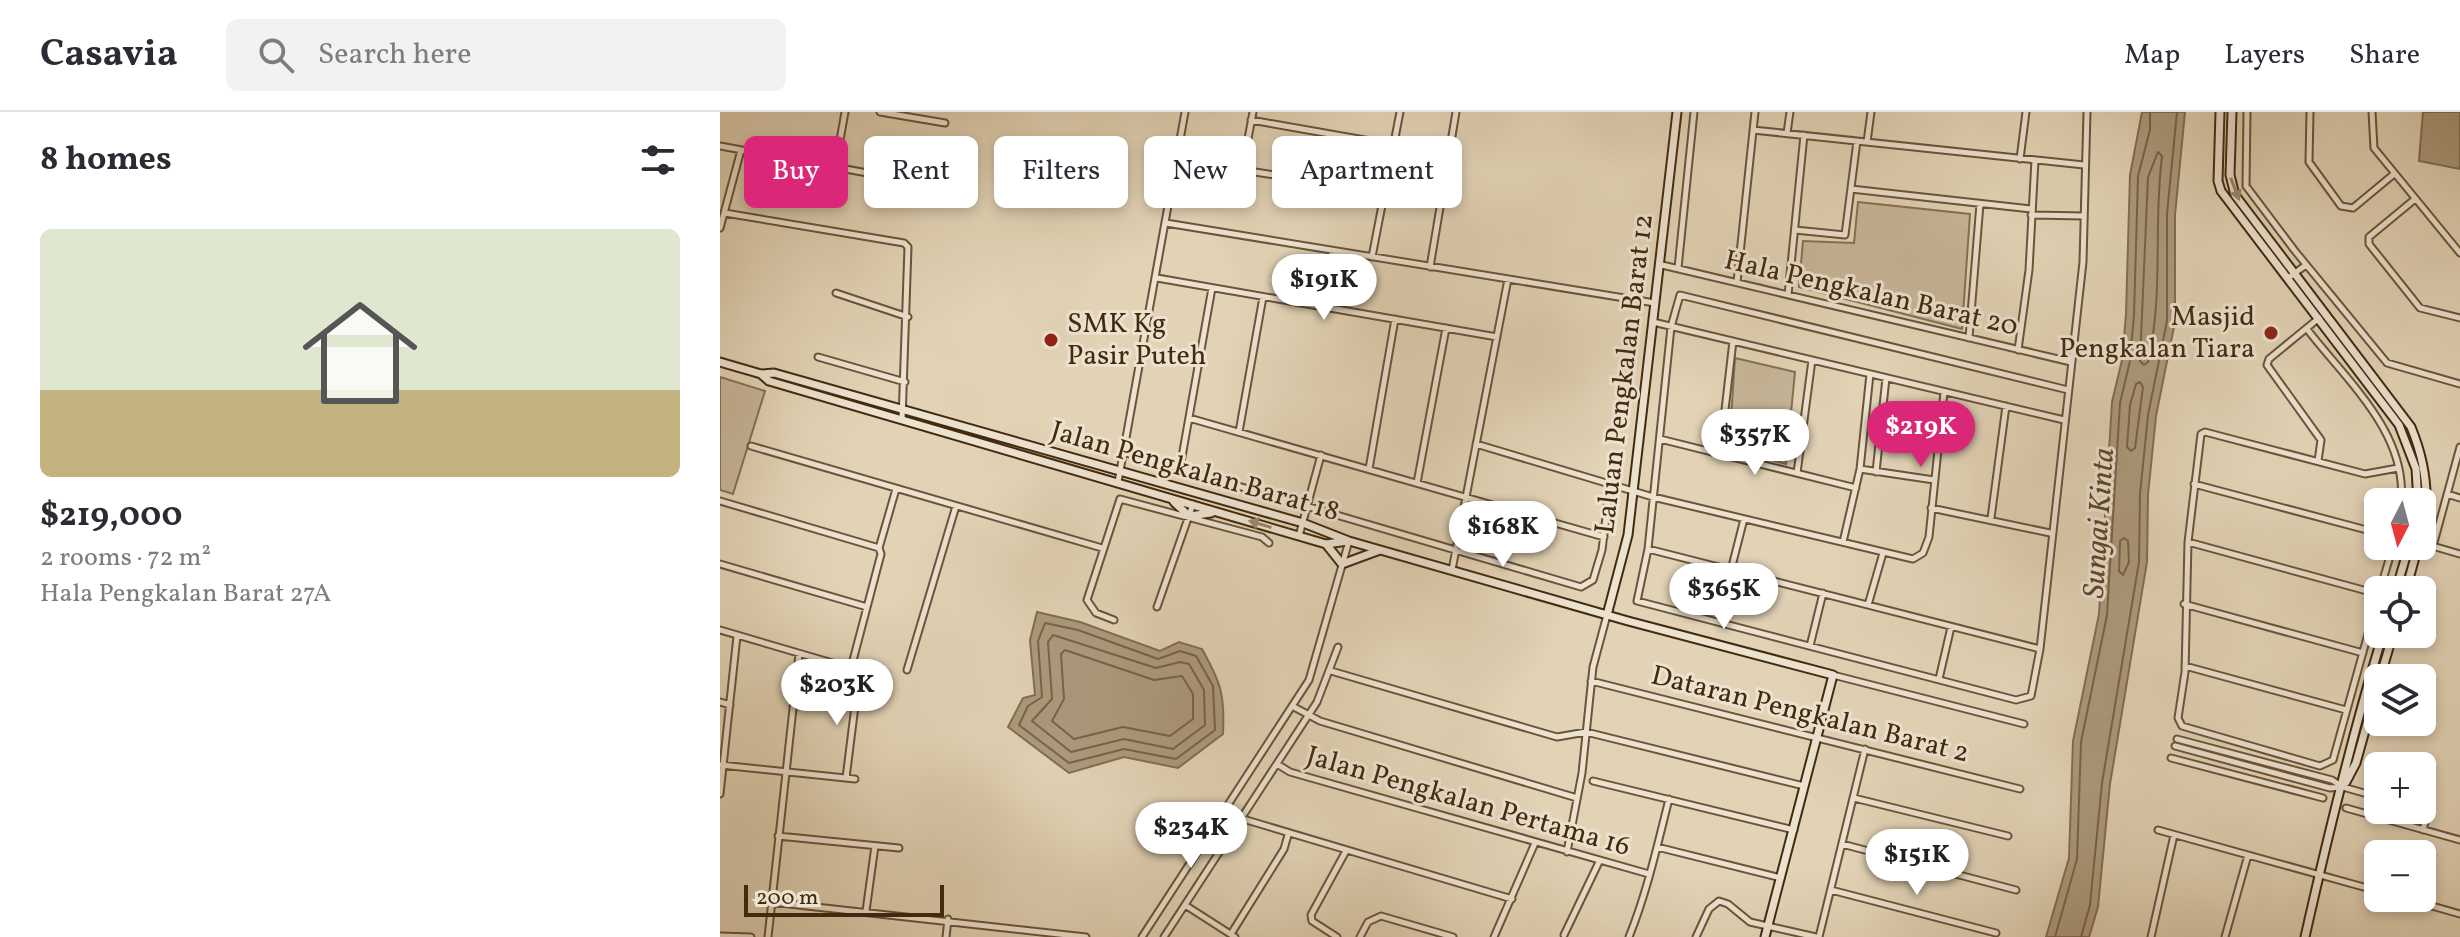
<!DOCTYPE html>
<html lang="en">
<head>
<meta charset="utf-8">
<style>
	body { margin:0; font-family:Vollkorn,serif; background:#f2f2f3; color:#2b2b33; height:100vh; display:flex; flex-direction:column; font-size:30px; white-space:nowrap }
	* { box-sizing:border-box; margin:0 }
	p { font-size:26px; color:#7c7c81 }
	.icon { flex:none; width:44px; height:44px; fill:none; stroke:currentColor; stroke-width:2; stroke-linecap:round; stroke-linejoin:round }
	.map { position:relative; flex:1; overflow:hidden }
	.details { display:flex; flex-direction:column; background:#fff; width:720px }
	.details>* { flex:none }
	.guide { position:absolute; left:24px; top:24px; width:760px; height:72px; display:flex; gap:16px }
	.needle { width:52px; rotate:186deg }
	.buttons { position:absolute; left:1644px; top:376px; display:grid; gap:16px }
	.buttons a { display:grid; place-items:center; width:72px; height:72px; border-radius:12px; background:#fff; box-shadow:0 4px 12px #0003; font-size:40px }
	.scale { position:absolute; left:24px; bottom:20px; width:200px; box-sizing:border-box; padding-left:8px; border:4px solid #432a0e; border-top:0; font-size:22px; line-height:28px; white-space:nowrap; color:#432a0e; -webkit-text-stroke:6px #ece2d0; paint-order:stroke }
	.price { position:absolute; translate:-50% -68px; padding:0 18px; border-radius:28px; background:#fff; color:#222; font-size:26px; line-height:52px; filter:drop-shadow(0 2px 4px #0008) }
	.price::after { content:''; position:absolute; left:50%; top:48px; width:24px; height:18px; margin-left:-12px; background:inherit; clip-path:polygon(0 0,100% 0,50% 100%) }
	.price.on { background:#db2777; color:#fff }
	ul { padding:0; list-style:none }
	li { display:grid; align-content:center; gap:16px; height:424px; padding:0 40px }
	li span { display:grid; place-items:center; height:248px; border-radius:12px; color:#555 }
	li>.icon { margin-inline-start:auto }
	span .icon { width:144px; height:144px; fill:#fffc; stroke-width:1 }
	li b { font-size:34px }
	h2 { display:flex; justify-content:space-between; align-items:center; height:96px; padding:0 40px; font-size:34px }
	.chip { padding:0 28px; border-radius:12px; background:#fff; box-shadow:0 4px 12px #0003; font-size:28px; line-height:72px }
	.chip.on { background:#db2777; color:#fff }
	header { display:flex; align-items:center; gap:48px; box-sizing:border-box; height:112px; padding:0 40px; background:#fff; border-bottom:2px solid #e1e1e2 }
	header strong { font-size:38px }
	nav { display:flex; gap:44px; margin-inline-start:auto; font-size:28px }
	.search { width:560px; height:72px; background:#f2f2f3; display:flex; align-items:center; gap:20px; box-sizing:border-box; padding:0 28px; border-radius:12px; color:#7c7c81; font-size:30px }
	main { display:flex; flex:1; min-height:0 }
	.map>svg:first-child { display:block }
	.green { fill:#c7b699; stroke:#857054; stroke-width:2 }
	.water { fill:#ac9a7d; stroke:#826d51; stroke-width:2 }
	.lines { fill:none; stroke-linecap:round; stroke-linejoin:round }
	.shore { stroke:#786246; stroke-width:2 }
	.street-casing { stroke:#6b5438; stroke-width:9 }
	.secondary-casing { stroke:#432a0e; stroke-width:11 }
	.street { stroke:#ece2d0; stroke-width:5 }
	.secondary { stroke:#ece2d0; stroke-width:7 }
	.oneway { fill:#98866f }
	.poi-dot { fill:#8f2418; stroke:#ece2d0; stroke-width:3 }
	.labels { text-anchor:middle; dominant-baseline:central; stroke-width:6; stroke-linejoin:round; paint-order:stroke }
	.street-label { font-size:28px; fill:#432a0e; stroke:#ece2d0 }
	.poi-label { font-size:28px; fill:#432a0e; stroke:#ece2d0; text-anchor:end }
	.water-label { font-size:30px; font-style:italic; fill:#5d462a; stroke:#ece2d0 }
</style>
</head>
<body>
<header>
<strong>Casavia</strong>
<div class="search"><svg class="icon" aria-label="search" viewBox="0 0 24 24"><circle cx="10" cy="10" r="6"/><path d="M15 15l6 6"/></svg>Search here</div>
<nav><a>Map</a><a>Layers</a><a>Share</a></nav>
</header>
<main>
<section class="details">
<h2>8 homes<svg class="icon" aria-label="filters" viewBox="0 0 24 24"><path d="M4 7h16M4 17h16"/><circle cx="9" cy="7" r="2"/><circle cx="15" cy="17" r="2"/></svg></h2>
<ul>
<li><span style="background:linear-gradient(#dfe7d0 65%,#c2b280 0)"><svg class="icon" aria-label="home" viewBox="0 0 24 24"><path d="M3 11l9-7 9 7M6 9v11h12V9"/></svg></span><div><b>$219,000</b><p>2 rooms · 72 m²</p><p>Hala Pengkalan Barat 27A</p></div></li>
</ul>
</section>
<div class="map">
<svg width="1740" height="825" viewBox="0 0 1740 825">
	<rect width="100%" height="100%" fill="#e2d3b6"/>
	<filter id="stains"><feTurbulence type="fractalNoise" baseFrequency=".0025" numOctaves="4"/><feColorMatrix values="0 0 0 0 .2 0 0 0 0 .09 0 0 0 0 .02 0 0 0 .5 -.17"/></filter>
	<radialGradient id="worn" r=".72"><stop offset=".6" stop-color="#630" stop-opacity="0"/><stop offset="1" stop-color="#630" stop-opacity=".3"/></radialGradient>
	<path class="green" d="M1138,90L1250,102L1242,217L1079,175L1083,129L1134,131Z
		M1015,246L1075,260L1066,352L1009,336Z
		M0,265L45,279L13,382L0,378Z"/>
	<path class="water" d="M1422,0H1465L1455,103V210L1436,304L1428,383L1427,450L1390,672L1378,795L1369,825H1326L1349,746L1353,629L1379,502L1392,290L1402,248L1406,202L1410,63Z
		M1703,0H1740V57L1699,49Z
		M317,500L360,510L440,539L459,530L482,537C501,571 505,583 503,622L458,656L404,645L349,661L288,615L303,586L315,583L310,528Z"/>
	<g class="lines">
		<path class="shore" d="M1438,40L1442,44C1433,115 1444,180 1428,250L1424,253L1420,249L1428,65Z
			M1420,270L1423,275L1415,336L1411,339L1407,335L1410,293L1416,272Z
			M1404,426L1408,429L1409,450L1403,463L1399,459L1400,429Z
			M325,511L358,518L438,547L460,539L476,544L493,574L495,618L456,647L404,637L349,651L299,613L308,594L322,585L318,529Z
			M333,523L436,556L460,550L469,552L484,578L485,613L453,637L404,627L351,640L312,609L332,587L328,530Z
			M345,538L434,568L462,564L473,582V607L450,624L403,615L354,627L332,609L344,587L341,542Z
			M1335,825L1357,747L1361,630L1387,503L1400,291L1410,249L1414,203L1418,64L1430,18V0
			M1361,825L1370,793L1382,671L1419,450L1420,382L1428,303L1447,209V102L1457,0"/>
		<g class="street-casing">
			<path id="street" d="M160,0L225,11
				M1527,0L1526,74L1575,139L1667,251L1740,272
				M1590,0L1589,50L1621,94L1633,96L1674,62
				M1652,0L1654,36L1740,141
				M531,8L673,33
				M1033,18L1364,53
				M1067,21L1070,0
				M1147,30L1151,0
				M0,34L191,69
				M1300,47L1306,0
				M457,48L665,80
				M115,56L125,0
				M522,59L533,0
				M1131,77L1311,97
				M1695,87L1649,125V132L1700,196L1740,206
				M5,101L184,131L188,135L182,308
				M1311,103L1364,104
				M446,111L935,191
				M0,116L21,38
				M1075,118L1125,123L1137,29
				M652,145L680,0
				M942,153L1351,250
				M710,155L736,0
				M958,156L974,0
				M437,166L777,225
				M1568,166L1586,153
				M1017,170L1035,0
				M116,181L188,205
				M1068,183L1084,23
				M604,195L612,139
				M933,210L1344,308
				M1587,217C1625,267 1688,321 1681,390
				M1249,226L1260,92
				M1298,238L1309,158L1315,48
				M98,245L185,270
				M1348,278L960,183L951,215L928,437L917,489L1296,588L1311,584L1320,537L1363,150L1367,0
				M469,306L884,425
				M519,320L543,185
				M940,327L1136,376
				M756,332L933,385L1193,447L1203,441L1209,425L1224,280
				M31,334L382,436
				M406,341L861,475L873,468L882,438L890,372
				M1000,341L1013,229
				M1598,349L1601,328L1547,253L1549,247L1599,206
				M460,356L492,176
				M649,357L675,207
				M1140,357L1214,368
				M1156,360L1166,266
				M1077,361L1092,248
				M398,370L465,0
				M697,371L726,216
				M1474,372L1658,421
				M1727,382L1740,386
				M0,389L159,436L161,442L131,556
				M1211,396L1330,421
				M1271,406L1286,294
				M579,424L601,343
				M1123,430L1140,357L1150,262
				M1468,430L1481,322L1485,320L1645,362L1678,356
				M1702,431L1740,442
				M1713,434L1740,335
				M159,436L176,377
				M928,437L1320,537
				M0,452L147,495
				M732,458L788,167
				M1011,458L1024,407
				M1660,478L1673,434
				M1658,482L1468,430L1465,560L1458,606L1462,614L1600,654L1613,648L1658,486
				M1464,492L1643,541
				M1148,493L1163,441
				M437,495L473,392
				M394,508L376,501L367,488L400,387L542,425L549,431
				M0,518L133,557L138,570L126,666
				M1090,534L1103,481
				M1465,554L1626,598
				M187,558L236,394
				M611,559L837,625L866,620L1084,674
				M1113,563L1304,612
				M1219,567L1231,515
				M871,569L1300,677
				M0,590L10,593
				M574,595L600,609L857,686
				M1457,627L1612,668L1623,675L1658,685
				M1455,634L1610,676L1622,675
				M1451,646L1603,686
				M557,652L570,660L929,762
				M1,653L135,667
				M873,669L1074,718
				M0,682L17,524
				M1134,686L1288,724
				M1626,696L1740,728
				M1702,698L1708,699L1703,718
				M523,707L792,787
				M1438,718L1658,779
				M58,724L179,736
				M1122,732L1296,778
				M937,735L1061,766
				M847,740L862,661L873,555L887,503
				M1111,778L1276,821
				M1684,786L1740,802
				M51,790L366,825
				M465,793L515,825
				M146,799L155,734
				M511,822L564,737L568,723
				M844,823L879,750
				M0,824L31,825
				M48,825L79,542
				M226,825L228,807
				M422,825L589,568L629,429
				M444,825L597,590L618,535
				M617,825L592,809L591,803L626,739
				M640,825L648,810L661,804L733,825
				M774,825L815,731
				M909,825C927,780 937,735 949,687
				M976,825L989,797L999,789L1008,792L1030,810L1096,825
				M1099,825L1145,637
				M1431,825L1454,723
				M1505,825L1528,743"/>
		</g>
		<g class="secondary-casing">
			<path id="secondary" d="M1500,0L1498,69L1501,79L1679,313L1696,357L1698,390
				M1512,0L1510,63L1515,83L1691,315C1705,349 1711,383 1702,420
				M0,250L41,262L54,261L583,411L629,429L908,509L1113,563L1045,825
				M41,262L49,269L606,432L628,429
				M454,390L469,404L491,401
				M606,432L622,452L660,438
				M1676,478L1689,434
				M1686,478L1698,434
				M887,503L908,423L957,0
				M1660,566L1673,522
				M1626,670L1636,651L1658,572
				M1585,825C1608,723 1632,622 1663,522"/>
		</g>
		<use href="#street" class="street"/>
		<use href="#secondary" class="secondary"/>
	</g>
	<defs><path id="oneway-solid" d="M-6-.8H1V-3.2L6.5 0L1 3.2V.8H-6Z" transform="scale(2)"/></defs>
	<g class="oneway">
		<use href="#oneway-solid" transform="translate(1515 77) rotate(69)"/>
		<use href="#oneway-solid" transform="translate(540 412) rotate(-163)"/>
	</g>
	<g class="poi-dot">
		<circle cx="1551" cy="221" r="8"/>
		<circle cx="331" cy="228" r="8"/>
	</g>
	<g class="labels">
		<g class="street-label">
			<text transform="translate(1151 182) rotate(13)">Hala Pengkalan Barat 20</text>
			<text transform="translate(905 262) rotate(-83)">Laluan Pengkalan Barat 12</text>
			<text transform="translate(475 360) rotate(16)">Jalan Pengkalan Barat 18</text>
			<text transform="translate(1090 603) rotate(14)">Dataran Pengkalan Barat 2</text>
			<text transform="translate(748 690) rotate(16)">Jalan Pengkalan Pertama 16</text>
		</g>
		<g class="poi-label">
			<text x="1535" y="205">Masjid<tspan x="1535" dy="32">Pengkalan Tiara</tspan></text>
			<text x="347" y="212" text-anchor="start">SMK Kg<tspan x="347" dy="32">Pasir Puteh</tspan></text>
		</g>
		<g class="water-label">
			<text transform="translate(1380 411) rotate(-86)">Sungai Kinta</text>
		</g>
	</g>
	<rect width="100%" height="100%" filter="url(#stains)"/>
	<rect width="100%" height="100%" fill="url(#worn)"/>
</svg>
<div class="buttons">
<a><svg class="needle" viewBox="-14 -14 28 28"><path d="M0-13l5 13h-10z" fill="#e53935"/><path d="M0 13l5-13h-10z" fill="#7c7c81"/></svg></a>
<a><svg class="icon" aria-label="locate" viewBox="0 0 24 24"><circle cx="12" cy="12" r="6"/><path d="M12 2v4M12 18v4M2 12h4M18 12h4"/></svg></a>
<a><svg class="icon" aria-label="layers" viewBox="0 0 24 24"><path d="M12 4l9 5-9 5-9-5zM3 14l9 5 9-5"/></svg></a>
<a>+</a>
<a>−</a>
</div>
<div class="scale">200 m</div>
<b class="price" style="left:604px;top:210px">$191K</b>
<b class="price on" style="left:1201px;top:357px">$219K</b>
<b class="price" style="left:1035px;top:365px">$357K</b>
<b class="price" style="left:783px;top:457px">$168K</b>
<b class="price" style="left:1004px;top:519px">$365K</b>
<b class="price" style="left:117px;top:615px">$203K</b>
<b class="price" style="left:471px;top:758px">$234K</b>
<b class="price" style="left:1197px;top:785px">$151K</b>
<div class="guide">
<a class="chip on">Buy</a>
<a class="chip">Rent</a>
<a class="chip">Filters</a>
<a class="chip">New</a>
<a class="chip">Apartment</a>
</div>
</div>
</main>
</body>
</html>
